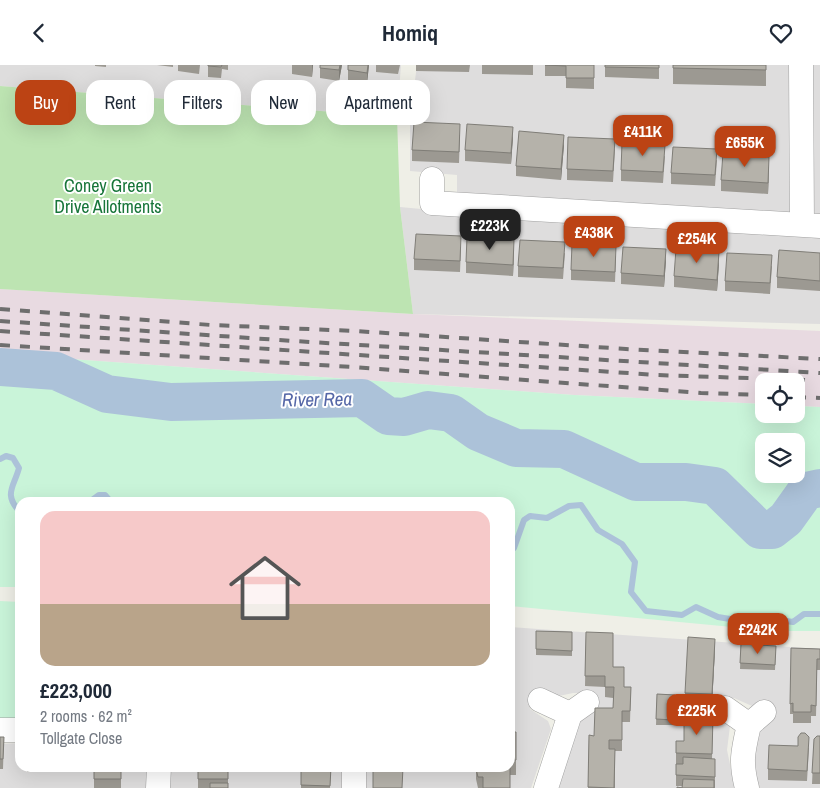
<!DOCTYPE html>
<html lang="en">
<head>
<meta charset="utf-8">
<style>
	body { margin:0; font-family:"Archivo Narrow",sans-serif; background:#f6f6f7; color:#1f2937; height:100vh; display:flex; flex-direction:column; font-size:19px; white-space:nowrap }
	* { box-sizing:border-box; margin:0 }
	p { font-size:16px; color:#747a83 }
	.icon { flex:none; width:28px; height:28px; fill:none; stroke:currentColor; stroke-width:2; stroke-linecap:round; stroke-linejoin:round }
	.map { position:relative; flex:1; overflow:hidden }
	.side { position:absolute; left:15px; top:432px; width:500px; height:275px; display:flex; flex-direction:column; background:#fff; border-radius:15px; box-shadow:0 5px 20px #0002 }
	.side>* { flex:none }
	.top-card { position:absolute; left:15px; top:15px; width:500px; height:45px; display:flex; gap:10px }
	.controls { position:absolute; left:755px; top:308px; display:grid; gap:10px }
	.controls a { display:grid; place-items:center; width:50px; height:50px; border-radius:10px; background:#fff; box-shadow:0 5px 20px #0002; font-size:25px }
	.price { position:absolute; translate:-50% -42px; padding:0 11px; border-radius:10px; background:#bc4314; color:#fff; font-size:16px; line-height:32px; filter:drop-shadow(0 1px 2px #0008) }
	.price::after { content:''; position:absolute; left:50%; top:30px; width:15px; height:11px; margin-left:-8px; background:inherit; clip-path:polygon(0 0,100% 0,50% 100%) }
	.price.active { background:#222; color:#fff }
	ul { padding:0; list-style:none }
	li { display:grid; align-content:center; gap:10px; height:265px; padding:0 25px }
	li+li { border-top:1px solid #e0e1e3 }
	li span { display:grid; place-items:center; height:155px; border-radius:15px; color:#555 }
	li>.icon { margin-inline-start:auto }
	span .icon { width:90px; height:90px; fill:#fffc; stroke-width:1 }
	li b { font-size:21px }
	.tag { padding:0 18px; border-radius:15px; background:#fff; box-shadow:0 5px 20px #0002; font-size:18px; line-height:45px }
	.tag.active { background:#bc4314; color:#fff }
	header { display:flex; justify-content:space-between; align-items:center; height:65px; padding:0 25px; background:#fff; font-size:22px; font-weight:700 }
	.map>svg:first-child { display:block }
	.residential { fill:#dedddd }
	.industrial { fill:#e8dae1 }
	.grass { fill:#bde4b2 }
	.park { fill:#c9f4d9; fill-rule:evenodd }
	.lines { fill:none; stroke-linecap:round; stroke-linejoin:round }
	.stream { stroke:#acc2d9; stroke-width:6 }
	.river { stroke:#acc2d9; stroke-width:38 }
	.street-casing { stroke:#a1a1a1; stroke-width:25 }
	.street { stroke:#fff; stroke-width:24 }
	.rail { stroke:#6e6e6e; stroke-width:4; stroke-dasharray:10 10; stroke-linecap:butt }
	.wall { fill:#9c9992 }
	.shaded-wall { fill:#7f7d77 }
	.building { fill:#b5b2aa; stroke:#7f7d77 }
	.labels { text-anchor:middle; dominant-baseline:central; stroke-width:4; stroke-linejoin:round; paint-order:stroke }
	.park-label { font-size:18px; fill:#177539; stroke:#fff }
	.water-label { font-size:19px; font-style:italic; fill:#5567a7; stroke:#fff }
</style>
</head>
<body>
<header><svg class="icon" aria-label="back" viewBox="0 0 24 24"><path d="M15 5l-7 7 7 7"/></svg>Homiq<svg class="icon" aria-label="heart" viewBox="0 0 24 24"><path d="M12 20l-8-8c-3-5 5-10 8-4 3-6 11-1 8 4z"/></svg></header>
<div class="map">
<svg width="820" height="723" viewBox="0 0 820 723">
	<rect width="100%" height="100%" fill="#efefe7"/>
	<path class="residential" d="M0,0H401L397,52L0,21Z
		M417,0H820V259L413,249L400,142L506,152L457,133V110L410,106V53Z
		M510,562L820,584V723H760L749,705L750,680L770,640L760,636L752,641L734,633L723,636L730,661L727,685L735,723H557L588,628H573L554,632L536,625L528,637L530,644L548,656L551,664L531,723H0V679L20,678V702H510Z"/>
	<path class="industrial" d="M0,224L413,249L820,266V342L796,341V316H764V339L574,330L0,289Z"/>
	<path class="grass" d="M0,21L397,52L400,142L413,249L0,224Z"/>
	<path class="park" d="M0,289L574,330L764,339V349H796V341L820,342V566H775L510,541V438H20V522H0ZM764,376H796V409H764Z
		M0,536L20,537V658L0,659Z"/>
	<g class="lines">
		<path class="stream" d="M0,394L6,391L13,393L19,403C14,422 3,429 20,447
			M88,438L99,430H105L112,438
			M510,486L514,483L524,455L530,451L547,453L569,441L581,440L598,465L622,479L635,497L631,527L646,546L682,550L696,542L718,552L736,555L753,551L793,557L804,549H820"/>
		<path class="river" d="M0,302L56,306L107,329L171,337L362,333L388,351L404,352L428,345L451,348L478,367L516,383L564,384L636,417H686L715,421L760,465H772L786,454L806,426L820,423"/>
		<g class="street-casing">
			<path id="street" d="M801,0L802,159
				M432,114V138L820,161
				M540,635L570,649L587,637
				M725,643L749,660L764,647
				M0,665H20
				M354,702V723
				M158,723L159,702
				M546,723L570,649
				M747,723C740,696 743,686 749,660"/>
		</g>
		<use href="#street" class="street"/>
		<path class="rail" d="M0,244L211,260L355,266L626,284L820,294
			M0,256L294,276L820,308
			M0,266L657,310L805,315
			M0,280L352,302L701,328L764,330
			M796,332L820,333"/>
	</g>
	<path class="wall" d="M95,0H106V2L95,1Z
		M157,0H173V2Z
		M178,0H200L199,9L178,6Z
		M208,0H228V5L222,4L221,13L208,12Z
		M292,0H313L312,12L292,9Z
		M320,0H342L339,16L320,13Z
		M369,0L367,18L348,16V5Z
		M376,0H400L398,9L376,7Z
		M416,0H470L469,7L416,6Z
		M482,0H533V10L482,9Z
		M545,0H594V24L566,23V11H545Z
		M605,0H659V14L605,12Z
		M673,0H766V21L673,19Z
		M460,70L459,98L412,96V85Z
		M513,72L511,99L465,96V85Z
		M564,80L561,115L516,111V101Z
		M615,84L613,117L567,115V104Z
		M665,91L663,118L621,116V105Z
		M717,95L715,121L671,119V108Z
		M769,102L768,129L721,126V115Z
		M461,182L460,207L414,205V194Z
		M514,186L513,211L466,208V197Z
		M565,188L563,214L518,212V201Z
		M820,188V226L777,223V212Z
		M616,191L615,217L571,215V205Z
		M666,195L664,222L621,219V208Z
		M719,198L717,226L674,222V211Z
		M772,201L770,229L725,226V216Z
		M510,561H513V634H511V667H516V710H510V723H478L476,714V704L510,702Z
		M536,566L572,567V591L536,590Z
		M586,567L613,602L624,622H631L630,657H622V686H615V723H588L589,670L594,671L613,643V633L605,632V622L585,621Z
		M741,579L776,581L775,605L740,604Z
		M791,583L820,584V605H817L816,651H811V658H793V649H790Z
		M715,584L712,640L685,638V628Z
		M657,629L675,630L674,660H656Z
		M713,652L712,694L715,705V723H682L683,721H676V710L683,699H676V688L684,676Z
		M820,671V719H812L814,674Z
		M0,672H4L3,704H0Z
		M798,681L809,683L807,716L768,715V704Z
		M27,702H121V723H94V707H27Z
		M198,702H228V723H198Z
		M301,702H331L330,723H301Z"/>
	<path class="shaded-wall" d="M312,0H313L312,12Z
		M340,0H342L339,16V5Z
		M368,0H369L367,18V8Z
		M513,62V72L511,99V88Z
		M564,70V80L561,115V104Z
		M769,92V102L768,129V118Z
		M514,175V186L513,211V200Z
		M666,184V195L664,222V211Z
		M719,187V198L717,226V215Z
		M715,574V584L712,640V629Z"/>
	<path class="building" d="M208,0H222L221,2L208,1Z
		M320,0H340L339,5L320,3Z
		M348,0H368L367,8L348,5Z
		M545,0H594V13H566V1Z
		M605,0H659V3L605,2Z
		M673,0H766V5L673,3Z
		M414,57L460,59L459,87L412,85Z
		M467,59L513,62L511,88L465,85Z
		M519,66L564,70L561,104L516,101Z
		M568,72L615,74L613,106L567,104Z
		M622,78L665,80L663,107L621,105Z
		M673,82L717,84L715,110L671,108Z
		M723,88L769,92L768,118L721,115Z
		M416,169L461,171L460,196L414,194Z
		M467,172L514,175L513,200L466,197Z
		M520,175L565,177L563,203L518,201Z
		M572,179L616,181L615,207L571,205Z
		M623,182L666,184L664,211L621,208Z
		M676,184L719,187L717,215L674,211Z
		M779,185L820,188V216L777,212Z
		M727,188L772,190L770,218L725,216Z
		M510,561H513V619H510Z
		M536,566L572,567V586L536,584Z
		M586,567L613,568V602H624V622H631L630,646H622V675H609V684H615L614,723L588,722L589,670L594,671L595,643H613L614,622H605V611H585Z
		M688,572L715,574L712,629L685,628Z
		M741,579L776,581L775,600L740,598Z
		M791,583L820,584V594H817L816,641L811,640V647H793V638L790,639Z
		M657,629L675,630L674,655L656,654Z
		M510,630H511V667H516V695H510Z
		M684,651L713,652L712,689L676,688V676H684Z
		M801,668H805L809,672L807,706L768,704L769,680L798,681V672Z
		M817,671H820V708H812L814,674Z
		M0,672H4L3,694H0Z
		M683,692L715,694V712L676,710V699H683Z
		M94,702H121V714H94Z
		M198,702H228V714H198Z
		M301,702H331L330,721L301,720Z
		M373,702H403L402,723H373Z
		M477,702H510V723H483V712H478L476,704Z
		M683,714L714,715V723H677V722L682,723Z
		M210,718H228V723H210Z"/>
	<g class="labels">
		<g class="park-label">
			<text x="108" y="120">Coney Green<tspan x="108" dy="21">Drive Allotments</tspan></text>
		</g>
		<g class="water-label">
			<text transform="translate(317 334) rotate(-1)">River Rea</text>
		</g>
	</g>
</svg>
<div class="controls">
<a><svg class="icon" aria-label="locate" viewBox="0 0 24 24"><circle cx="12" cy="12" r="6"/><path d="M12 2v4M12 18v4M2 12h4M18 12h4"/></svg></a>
<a><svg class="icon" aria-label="layers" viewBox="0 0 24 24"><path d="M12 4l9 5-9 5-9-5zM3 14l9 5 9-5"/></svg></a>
</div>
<b class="price" style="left:643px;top:92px">£411K</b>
<b class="price" style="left:745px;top:103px">£655K</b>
<b class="price active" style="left:490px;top:186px">£223K</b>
<b class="price" style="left:594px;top:193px">£438K</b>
<b class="price" style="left:697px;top:199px">£254K</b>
<b class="price" style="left:758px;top:590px">£242K</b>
<b class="price" style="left:697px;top:671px">£225K</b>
<div class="top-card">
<a class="tag active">Buy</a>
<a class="tag">Rent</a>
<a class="tag">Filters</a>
<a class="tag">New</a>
<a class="tag">Apartment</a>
</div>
<section class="side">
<ul>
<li><span style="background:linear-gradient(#f6c9c9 60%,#b9a48a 0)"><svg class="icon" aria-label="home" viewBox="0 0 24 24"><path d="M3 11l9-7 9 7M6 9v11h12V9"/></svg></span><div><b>£223,000</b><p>2 rooms · 62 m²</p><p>Tollgate Close</p></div></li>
</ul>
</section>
</div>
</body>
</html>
